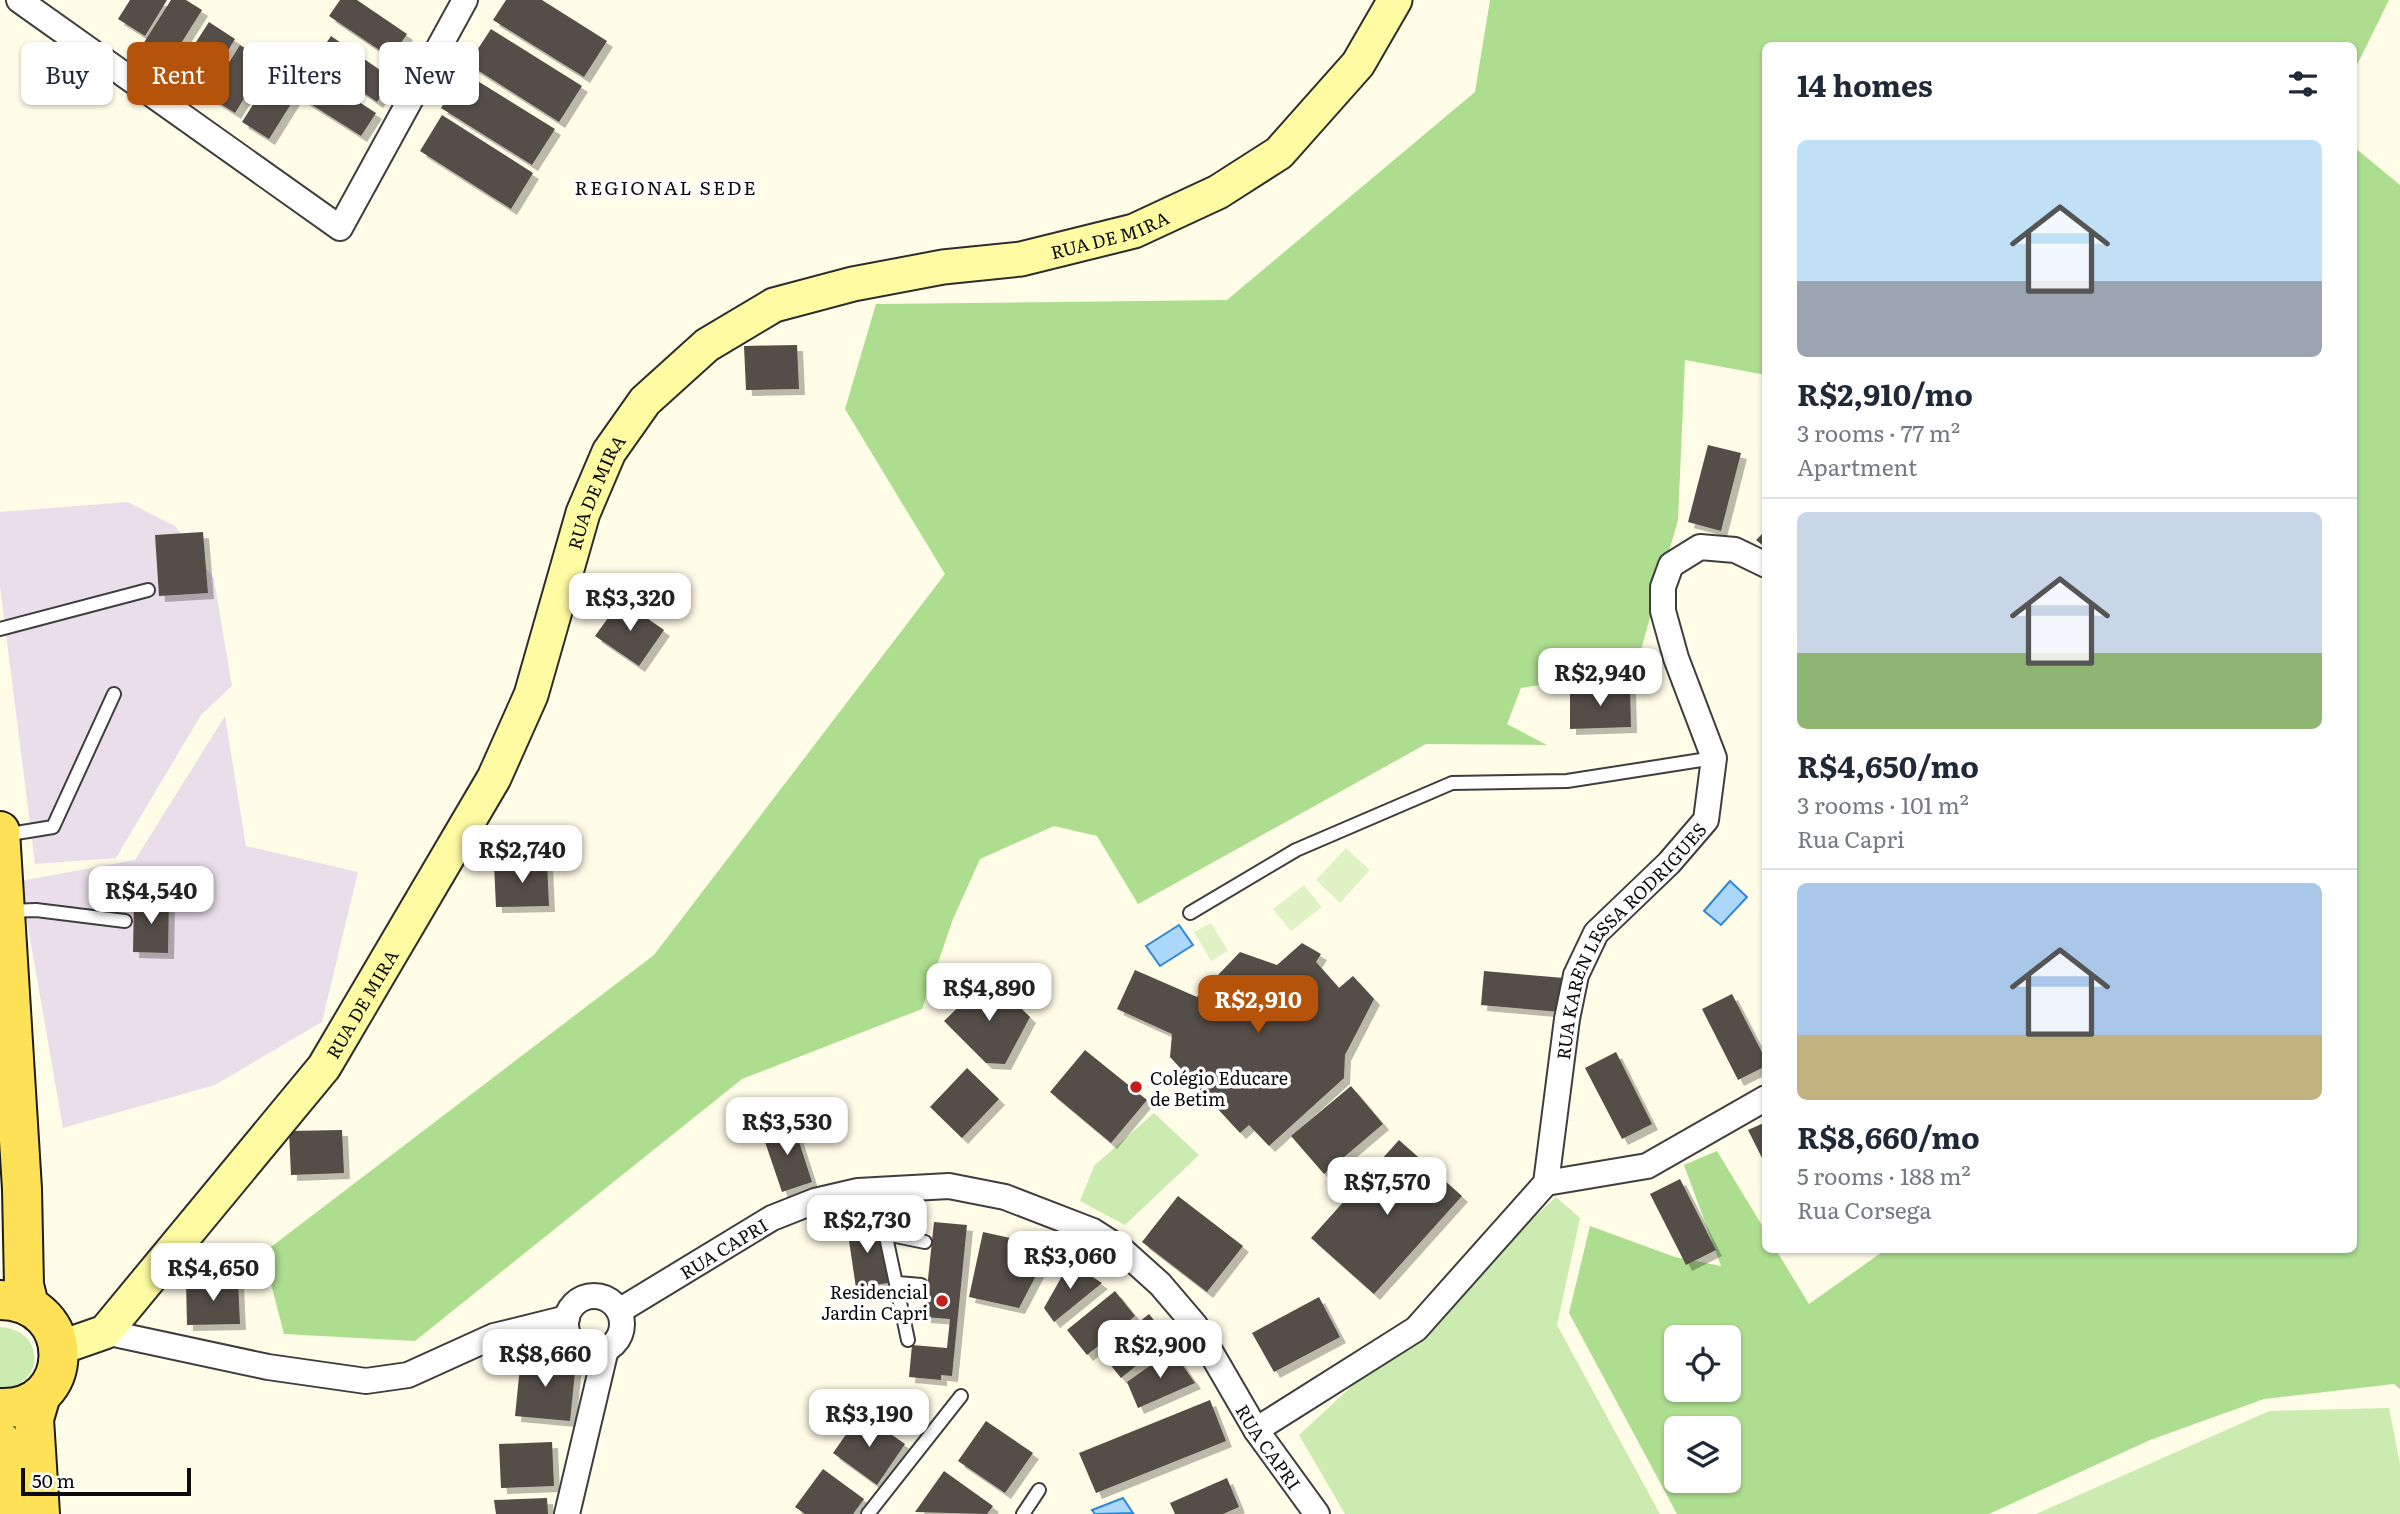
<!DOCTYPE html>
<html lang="en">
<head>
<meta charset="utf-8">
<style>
	body { margin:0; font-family:Literata,serif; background:#f2f2f3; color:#1f2937; height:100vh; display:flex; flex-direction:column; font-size:26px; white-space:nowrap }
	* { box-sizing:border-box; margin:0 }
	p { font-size:23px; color:#747a83 }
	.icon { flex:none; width:38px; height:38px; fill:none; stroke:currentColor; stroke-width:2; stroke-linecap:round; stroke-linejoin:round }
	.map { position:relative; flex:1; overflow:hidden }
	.details { position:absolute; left:1762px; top:42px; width:595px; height:1211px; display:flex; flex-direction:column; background:#fff; border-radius:10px; box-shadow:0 2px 5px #0004 }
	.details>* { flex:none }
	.guide { position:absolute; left:21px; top:42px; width:665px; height:63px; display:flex; gap:14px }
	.controls { position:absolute; left:1664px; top:1325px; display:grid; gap:14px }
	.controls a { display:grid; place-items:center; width:77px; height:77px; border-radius:10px; background:#fff; box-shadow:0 2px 5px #0004; font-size:35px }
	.scale { position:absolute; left:21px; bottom:18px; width:170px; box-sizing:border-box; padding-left:7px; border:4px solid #0b0b0b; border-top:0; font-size:19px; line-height:24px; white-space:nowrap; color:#0b0b0b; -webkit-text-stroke:5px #fff; paint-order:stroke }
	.price { position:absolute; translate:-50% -60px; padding:0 16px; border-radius:14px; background:#fff; color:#222; font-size:23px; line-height:46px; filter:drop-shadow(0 2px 4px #0008) }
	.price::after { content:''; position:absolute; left:50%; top:42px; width:21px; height:16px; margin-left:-10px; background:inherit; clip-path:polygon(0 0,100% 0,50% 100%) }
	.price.selected { background:#b45309; color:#fff }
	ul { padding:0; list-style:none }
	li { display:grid; align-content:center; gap:14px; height:371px; padding:0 35px }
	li+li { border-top:2px solid #e0e1e3 }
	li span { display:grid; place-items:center; height:217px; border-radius:10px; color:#555 }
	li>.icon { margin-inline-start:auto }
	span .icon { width:126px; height:126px; fill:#fffc; stroke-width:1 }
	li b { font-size:30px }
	h2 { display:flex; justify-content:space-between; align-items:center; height:84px; padding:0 35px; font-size:30px }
	.tag { padding:0 24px; border-radius:10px; background:#fff; box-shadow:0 2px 5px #0004; font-size:24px; line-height:63px }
	.tag.selected { background:#b45309; color:#fff }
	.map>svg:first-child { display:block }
	.industrial { fill:#eadeeb }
	.green { fill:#cbebb0 }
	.forest { fill:#addd8f; fill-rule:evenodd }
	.pitch { fill:#def2c3 }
	.water { fill:#aad7fa; stroke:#2d87d5; stroke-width:2 }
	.building { fill:#544d47; filter:url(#shadow) }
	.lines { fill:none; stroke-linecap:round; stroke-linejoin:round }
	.lane-casing { stroke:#3e3e3e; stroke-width:16 }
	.street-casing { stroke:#3e3e3e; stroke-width:28 }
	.secondary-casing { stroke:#2d2d2d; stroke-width:37 }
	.primary-casing { stroke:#1c1c1c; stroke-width:42 }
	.lane { stroke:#fff; stroke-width:12 }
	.street { stroke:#fff; stroke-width:24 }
	.secondary { stroke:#fffba3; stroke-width:33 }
	.primary { stroke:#ffe158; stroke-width:38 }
	.poi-dot { fill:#c21e1c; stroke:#fff; stroke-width:2.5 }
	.labels { text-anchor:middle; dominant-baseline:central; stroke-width:7; stroke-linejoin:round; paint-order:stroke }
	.street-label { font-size:18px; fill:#0b0b0b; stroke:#fff }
	.poi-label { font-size:18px; fill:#0b0b0b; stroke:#fff; text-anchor:start }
	.neighbourhood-label { font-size:19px; letter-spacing:2px; fill:#0b0b0b; stroke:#fff }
</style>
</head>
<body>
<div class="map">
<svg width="2400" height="1514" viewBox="0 0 2400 1514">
	<defs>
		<filter id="shadow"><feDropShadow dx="6" dy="6" stdDeviation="0" flood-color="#0004"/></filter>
	</defs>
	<rect width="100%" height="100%" fill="#fffce8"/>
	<path class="industrial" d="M128,502L175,526L214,579L232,686L201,715L116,858L35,864L0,586V512Z
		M225,716L246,846L358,872L322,1022L215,1085L63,1128L20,881L135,860Z"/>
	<path class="green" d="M1154,1113L1199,1155L1125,1225L1080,1201L1094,1166Z
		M1556,1197L1580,1218L1557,1325L1660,1514H1345L1299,1435Z
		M0,1327C46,1329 46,1387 0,1389Z
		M2389,1408L2400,1464V1514H2036L2269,1411Z"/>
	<path class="forest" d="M1490,0H2389L2354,71V46H1766V375L1685,360L1678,520L1635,670L1521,688L1507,724L1547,745L1426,744L1138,904L1097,836L1054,826L980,859L953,919L922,1009L742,1079L415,1341L284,1334L263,1253L654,955L945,574L845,409L876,304L1227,300L1475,92Z
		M2354,147L2400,185V1389L2394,1384L2264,1399L2150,1440L1989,1514H1677L1569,1313L1590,1226L1675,1257L1721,1266L1684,1165L1717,1151L1766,1232V1250H1776L1809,1304L1885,1250H2354ZM1676,1337H1729V1390H1676ZM1676,1428H1729V1480H1676Z"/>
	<path class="pitch" d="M1346,848L1370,870L1340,903L1316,880Z
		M1304,885L1322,907L1291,931L1273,909Z
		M1211,923L1228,951L1211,961L1194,932Z"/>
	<path class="water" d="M1730,881L1747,897L1721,925L1704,911Z
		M1179,925L1193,945L1160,966L1146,946Z
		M1123,1498L1133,1513L1095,1514L1092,1510Z"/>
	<path class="building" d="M130,0H167L145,36L118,19Z
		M171,0H186L202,10L170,61L143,44Z
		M340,0H357L407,34L391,58L329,16Z
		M506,0H542L607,41L584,77L493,20Z
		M209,22L235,39L204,90L176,73Z
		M491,29L582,86L559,122L468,64Z
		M331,36L393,79L377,102L315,60Z
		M240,45L267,62L235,113L208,96Z
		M274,71L301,88L269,139L242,122Z
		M463,72L555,129L532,165L441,108Z
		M316,74L376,113L361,136L301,98Z
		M442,115L533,173L511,209L420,151Z
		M797,345L799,389L746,390L744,346Z
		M1708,445L1741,453L1721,531L1688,522Z
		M1766,530V548L1756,540Z
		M203,532L208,593L159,596L155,535Z
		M621,600L664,630L639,666L595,636Z
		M1630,687L1631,727L1570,729V688Z
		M547,862L549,906L496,907L494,864Z
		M134,898L169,899L168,953L133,952Z
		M1302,943L1321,954L1316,962L1339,988L1353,976L1374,999L1345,1055L1344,1078L1269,1146L1249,1125L1240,1133L1170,1057L1172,1034L1117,1009L1135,970L1197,997L1240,952L1277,965Z
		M1484,971L1564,978L1561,1012L1481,1005Z
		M989,977L1030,1017L1005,1064L986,1063L944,1021Z
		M1732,994L1766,1060V1066L1738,1080L1702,1009Z
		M1085,1050L1147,1100L1111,1143L1050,1092Z
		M1616,1052L1652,1124L1622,1139L1585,1068Z
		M967,1068L999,1099L962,1138L930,1107Z
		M1351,1086L1383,1124L1324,1174L1291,1136Z
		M1766,1122V1166L1748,1130Z
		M793,1123L812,1182L782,1192L762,1133Z
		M342,1130L344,1173L291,1175L289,1131Z
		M1399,1140L1462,1196L1374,1294L1311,1238Z
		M1680,1179L1716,1250L1686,1265L1650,1194Z
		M1178,1196L1243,1246L1207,1292L1142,1242Z
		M878,1222L888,1283L856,1288L847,1227Z
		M934,1222L967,1225L952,1376L941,1375V1380L909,1377L912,1345L947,1348L950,1319L924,1317Z
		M983,1232L1051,1247L1019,1308L969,1297Z
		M1070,1262L1102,1283L1054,1322L1044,1308Z
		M238,1280L240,1324L187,1325L186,1281Z
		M1115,1291L1135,1316L1087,1355L1067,1330Z
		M1319,1297L1340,1337L1274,1372L1252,1333Z
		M1149,1314L1169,1339L1121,1378L1101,1353Z
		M1172,1350L1195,1383L1138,1408L1127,1382Z
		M521,1357L576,1363L570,1421L515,1416Z
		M1210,1400L1226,1441L1096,1493L1079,1453Z
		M861,1413L905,1444L877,1485L833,1453Z
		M986,1421L1033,1453L1005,1493L958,1461Z
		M552,1442L554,1486L501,1488L499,1444Z
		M823,1469L864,1499L853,1514H805L795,1507Z
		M944,1471L993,1506L987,1514L915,1512Z
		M1227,1478L1239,1507L1223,1514H1175L1170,1503Z
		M547,1498L548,1514H496L494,1500Z"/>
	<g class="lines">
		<g class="lane-casing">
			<path id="lane" d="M0,629L148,590
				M4,835L53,827L114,694
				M9,911L36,910L125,921
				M1190,913L1296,850L1452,783L1567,781L1714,758
				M876,1190L908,1340
				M886,1234L925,1242
				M898,1283L921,1285
				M868,1514L961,1396
				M1023,1514L1039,1490"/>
		</g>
		<g class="street-casing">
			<g id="street">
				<path d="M19,0L340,228L465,0"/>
				<path d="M1546,1183L1647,1166L1766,1098"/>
				<circle cx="594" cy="1324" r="28"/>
				<path id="s1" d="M619,1311L772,1218L815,1201L858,1191L949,1186L1005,1197L1093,1231L1121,1249L1160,1284L1195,1325L1256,1430L1317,1514"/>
				<path d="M105,1332L268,1367L366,1381L408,1375L494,1336L567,1318"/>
				<path id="s2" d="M1256,1430L1416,1329L1546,1183L1567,1019L1576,975L1596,933L1669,863L1706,820L1714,758L1676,658L1663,611V587L1671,565L1700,547L1735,550L1766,565"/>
				<path d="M567,1514L606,1349"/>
			</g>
		</g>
		<g class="secondary-casing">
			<g id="secondary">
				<path id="s3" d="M59,1348L105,1332L324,1067L494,778L531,695L583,513L609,452L645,401L707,345L774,305L853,284L943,267L1021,259L1134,231L1218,192L1279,153L1358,64L1395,0"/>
			</g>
		</g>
		<g class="primary-casing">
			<path id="primary" d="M0,831L22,1189L24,1285L29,1305
				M0,1300C79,1301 77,1411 0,1408
				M0,1440L5,1514
				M40,1514L34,1419L41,1395"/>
		</g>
		<use href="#lane" class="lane"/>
		<use href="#street" class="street"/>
		<use href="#secondary" class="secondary"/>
		<use href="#primary" class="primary"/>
	</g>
	<g class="poi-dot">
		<circle cx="1136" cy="1087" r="7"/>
		<circle cx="942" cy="1301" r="7"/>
	</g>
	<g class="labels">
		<g class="street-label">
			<text stroke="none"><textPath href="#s3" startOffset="1642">RUA DE MIRA</textPath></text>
			<text stroke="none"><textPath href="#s3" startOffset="1032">RUA DE MIRA</textPath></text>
			<text stroke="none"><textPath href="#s2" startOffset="651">RUA KAREN LESSA RODRIGUES</textPath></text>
			<text stroke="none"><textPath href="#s3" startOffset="466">RUA DE MIRA</textPath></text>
			<text stroke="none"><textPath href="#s1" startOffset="122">RUA CAPRI</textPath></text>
			<text stroke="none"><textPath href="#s1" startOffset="794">RUA CAPRI</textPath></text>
		</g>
		<g class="poi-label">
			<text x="1150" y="1077">Colégio Educare<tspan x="1150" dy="21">de Betim</tspan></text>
			<text x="928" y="1291" text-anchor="end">Residencial<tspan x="928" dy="21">Jardin Capri</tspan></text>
		</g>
		<g class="neighbourhood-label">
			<text x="666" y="187">REGIONAL SEDE</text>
		</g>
	</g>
</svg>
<div class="controls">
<a><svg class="icon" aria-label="locate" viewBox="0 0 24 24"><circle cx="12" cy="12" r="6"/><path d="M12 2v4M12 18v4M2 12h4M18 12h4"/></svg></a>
<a><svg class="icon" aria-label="layers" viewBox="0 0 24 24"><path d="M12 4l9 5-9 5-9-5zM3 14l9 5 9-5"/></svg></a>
</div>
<div class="scale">50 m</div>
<b class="price" style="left:630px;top:633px">R$3,320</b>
<b class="price" style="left:1600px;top:708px">R$2,940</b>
<b class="price" style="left:522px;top:885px">R$2,740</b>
<b class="price" style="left:151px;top:926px">R$4,540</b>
<b class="price" style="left:989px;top:1023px">R$4,890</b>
<b class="price selected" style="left:1258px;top:1035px">R$2,910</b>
<b class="price" style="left:787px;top:1157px">R$3,530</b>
<b class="price" style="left:1387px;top:1217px">R$7,570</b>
<b class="price" style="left:867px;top:1255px">R$2,730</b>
<b class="price" style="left:1070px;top:1291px">R$3,060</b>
<b class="price" style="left:213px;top:1303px">R$4,650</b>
<b class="price" style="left:1160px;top:1380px">R$2,900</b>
<b class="price" style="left:545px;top:1389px">R$8,660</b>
<b class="price" style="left:869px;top:1449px">R$3,190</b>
<div class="guide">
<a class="tag">Buy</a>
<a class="tag selected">Rent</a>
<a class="tag">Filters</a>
<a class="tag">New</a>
</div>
<section class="details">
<h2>14 homes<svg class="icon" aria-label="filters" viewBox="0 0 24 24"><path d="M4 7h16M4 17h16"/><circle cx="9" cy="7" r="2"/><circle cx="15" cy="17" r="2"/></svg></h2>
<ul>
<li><span style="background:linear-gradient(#bfe0f5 65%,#9aa5b1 0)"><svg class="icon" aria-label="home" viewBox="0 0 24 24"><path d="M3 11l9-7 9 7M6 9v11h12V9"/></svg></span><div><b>R$2,910/mo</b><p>3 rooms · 77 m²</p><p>Apartment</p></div></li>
<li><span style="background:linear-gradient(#c9d6e8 65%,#8fb573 0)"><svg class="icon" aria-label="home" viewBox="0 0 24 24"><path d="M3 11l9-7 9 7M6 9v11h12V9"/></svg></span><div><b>R$4,650/mo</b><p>3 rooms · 101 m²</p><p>Rua Capri</p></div></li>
<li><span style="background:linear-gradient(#a9c7e8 70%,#c2b280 0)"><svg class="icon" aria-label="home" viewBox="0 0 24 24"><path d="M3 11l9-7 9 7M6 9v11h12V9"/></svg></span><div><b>R$8,660/mo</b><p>5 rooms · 188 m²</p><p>Rua Corsega</p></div></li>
</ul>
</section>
</div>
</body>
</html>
